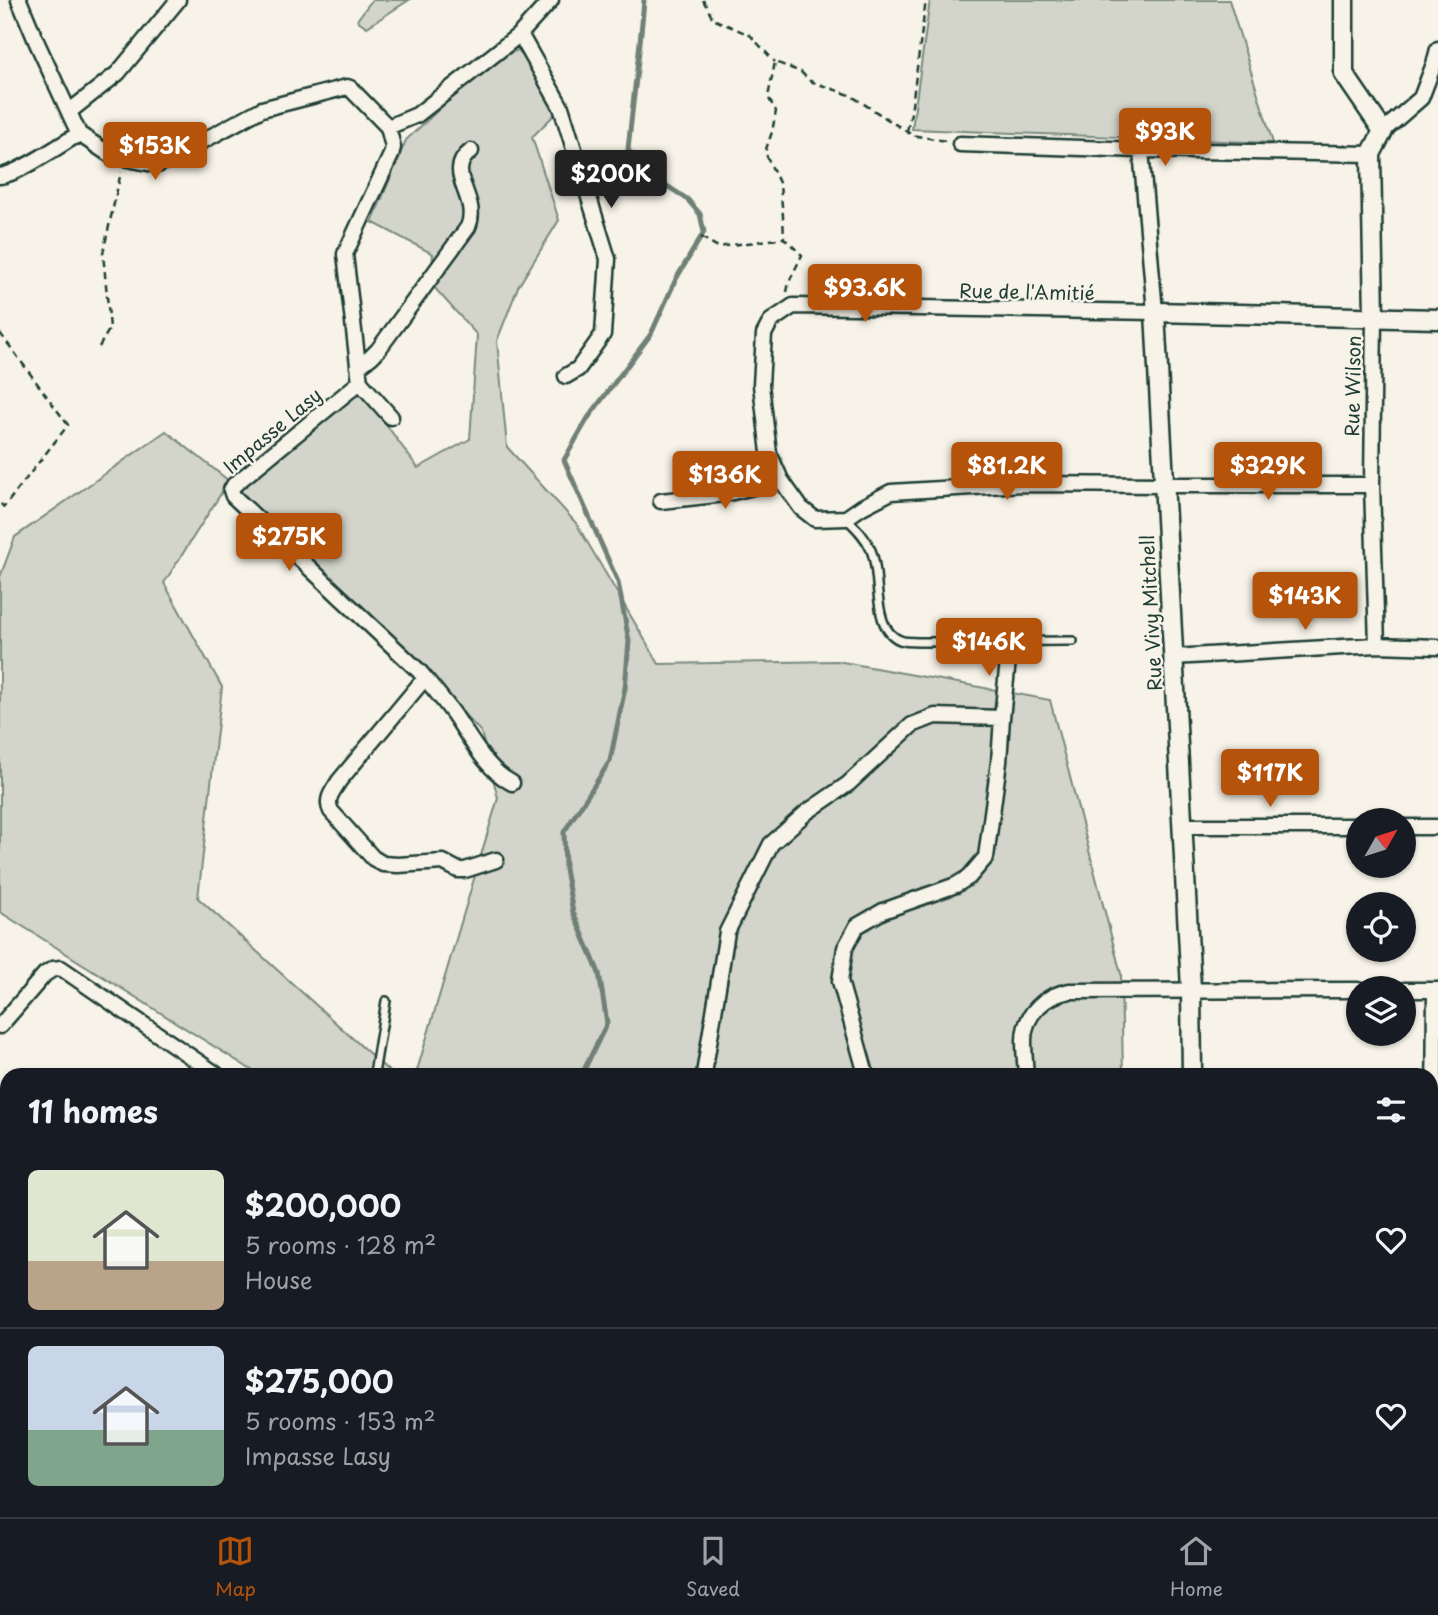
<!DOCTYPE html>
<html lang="en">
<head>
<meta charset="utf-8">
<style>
	body { margin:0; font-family:"Playpen Sans",sans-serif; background:#20242c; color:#f1f3f6; height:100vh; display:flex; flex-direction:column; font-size:26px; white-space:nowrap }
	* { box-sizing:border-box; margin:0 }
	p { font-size:23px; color:#9ea1a6 }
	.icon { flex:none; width:38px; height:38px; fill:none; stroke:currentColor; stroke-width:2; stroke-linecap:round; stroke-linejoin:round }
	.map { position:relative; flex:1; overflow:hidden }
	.sheet { position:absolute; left:0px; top:1068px; width:1438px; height:450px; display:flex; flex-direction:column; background:#171b24; border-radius:21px 21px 0 0; box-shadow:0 2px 5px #0004 }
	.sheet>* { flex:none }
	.needle { width:46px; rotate:51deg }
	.controls { position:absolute; left:1346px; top:808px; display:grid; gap:14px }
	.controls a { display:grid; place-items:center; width:70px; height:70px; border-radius:50%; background:#171b24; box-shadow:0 2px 5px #0004; font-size:35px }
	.price { position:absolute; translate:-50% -60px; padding:0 16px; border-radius:7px; background:#b45309; color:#fff; font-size:23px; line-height:46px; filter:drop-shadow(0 2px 4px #0008) }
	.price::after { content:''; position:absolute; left:50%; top:42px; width:21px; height:16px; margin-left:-10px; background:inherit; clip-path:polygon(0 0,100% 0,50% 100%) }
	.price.on { background:#222; color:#fff }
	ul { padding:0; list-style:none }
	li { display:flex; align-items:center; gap:21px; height:175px; padding:0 28px }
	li+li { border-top:2px solid #363941 }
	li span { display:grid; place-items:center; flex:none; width:196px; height:140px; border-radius:10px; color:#555 }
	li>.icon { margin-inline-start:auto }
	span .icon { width:84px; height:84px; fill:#fffc; stroke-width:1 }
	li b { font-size:30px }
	h2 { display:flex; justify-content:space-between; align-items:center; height:84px; padding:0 28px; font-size:30px }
	.tab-bar { display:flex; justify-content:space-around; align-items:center; height:98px; border-top:2px solid #363941; background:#171b24; font-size:19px; color:#9ea1a6 }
	.tab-bar a { display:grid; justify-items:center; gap:4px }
	.tab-bar .on { color:#b45309 }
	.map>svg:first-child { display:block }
	.green { fill:#d3d5ca; stroke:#79897f; stroke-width:2 }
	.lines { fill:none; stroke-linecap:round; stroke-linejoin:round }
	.stream { stroke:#6f8077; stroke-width:5 }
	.service-casing { stroke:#1f3d34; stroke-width:12 }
	.minor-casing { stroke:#1f3d34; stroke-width:19 }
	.tertiary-casing { stroke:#1f3d34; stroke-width:23 }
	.path { stroke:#1f3d34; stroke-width:2.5; stroke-dasharray:7 5; stroke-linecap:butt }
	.service { stroke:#f7f3e8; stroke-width:7 }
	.minor { stroke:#f7f3e8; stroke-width:14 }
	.tertiary { stroke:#f7f3e8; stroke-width:18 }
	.labels { text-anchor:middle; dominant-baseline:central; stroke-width:5; stroke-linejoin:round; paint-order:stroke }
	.street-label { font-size:19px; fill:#1f3d34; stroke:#f7f3e8 }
</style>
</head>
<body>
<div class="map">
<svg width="1438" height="1517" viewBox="0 0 1438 1517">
	<rect width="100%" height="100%" fill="#f7f3e8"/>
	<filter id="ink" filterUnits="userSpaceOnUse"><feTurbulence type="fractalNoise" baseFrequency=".0143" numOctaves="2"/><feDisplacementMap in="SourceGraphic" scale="14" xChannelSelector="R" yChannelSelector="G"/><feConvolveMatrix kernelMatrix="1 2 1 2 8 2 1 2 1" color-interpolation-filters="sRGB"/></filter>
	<g filter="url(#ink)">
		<path class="green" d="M372,0H409L367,27L357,20Z
			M930,0H1229L1273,143L912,129Z
			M523,48L557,112L532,137L559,220L518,287L497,341L507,447L576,523L659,664L837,661L1050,700L1121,974L1123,1074H416L498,798L481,732L385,630L241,492L244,483L360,389L418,468L470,439L477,335L431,284L433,254L372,222L406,140L491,61Z
			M166,431L229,481L164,583L222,687L198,898L392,1074H258L0,912V577L15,537Z
			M0,1100L7,1105V1203L0,1207Z
			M7,1226V1322L0,1325V1230Z
			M732,1510H1071L1069,1517H737Z"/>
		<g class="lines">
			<path class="stream" d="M582,1074L607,1023L599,973L573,912L565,869L564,832L610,761L625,688L629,641L618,582L564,460L588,418L651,334L676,279L704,232L700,214L687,199L652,176L628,150C633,100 640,50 644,0
				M0,1355L7,1349"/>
			<g class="service-casing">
				<path id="service" d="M846,518C855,527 865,536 870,548C883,573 869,632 903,641C910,642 919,642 925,642L1073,641
					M374,1074L386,1001"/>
			</g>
			<g class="minor-casing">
				<path id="minor" d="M19,0L37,43L79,134L112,156L158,165L262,109L347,87L350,88L388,127
					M520,34L561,107L608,259L603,334L578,369L566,376
					M70,111L118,73L178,0
					M388,127L393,147L391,155L345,254L360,382L234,485L231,490L233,496L419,671L425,678L339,781C333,791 325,799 331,811L373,858L383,864L398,865L443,862L458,870H465L496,860
					M388,127L417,115L520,34L551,0
					M1383,131L1421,98L1434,64L1438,49
					M960,144L1141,150L1371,154
					M1141,150L1155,312L793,306L771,321L764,334L761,385L769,453L781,480L801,508L815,519L846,518L862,507L891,492L1022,484L1164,485H1372
					M0,176C19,174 61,144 79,134
					M1374,317L1372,485L1377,645
					M358,367L371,357L378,350L468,227C481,197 442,173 471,151
					M360,382L391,417
					M661,501L725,494L781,480
					M1173,657L1377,645L1438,647
					M425,678C435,690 444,701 453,713C469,736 486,770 512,783
					M1002,718L1010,641
					M1182,826H1358
					M1404,827H1438
					M1404,990H1438
					M0,1026L45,974L53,969L61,968L216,1074
					M704,1074L727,932L771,844L807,812L848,784L912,725L935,716L1002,718L999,762L986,857L969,877L956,885L883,911L857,926L845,948L840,981L866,1074
					M1026,1074C1025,1063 1024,1052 1024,1040C1024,1014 1045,995 1070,991L1358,990
					M1432,1127L1434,1111L1435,990
					M257,1510L258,1517
					M841,1510L845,1517
					M927,1510L941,1517
					M1000,1517L1003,1510"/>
			</g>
			<g class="tertiary-casing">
				<path id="tertiary" d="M1344,0V74L1383,131L1371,154L1374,317
					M1192,1074L1191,989L1155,312L1438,319
					M1175,1517L1176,1510"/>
			</g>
			<path class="path" d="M703,0L713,19L750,35L775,62
				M907,131L911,113L926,0
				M701,237L718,247L784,238
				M787,292L789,282L802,255L784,238L783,216L780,185L765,152L772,132L776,111L768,97L775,62L801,72L810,81L850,95L912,135L946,141
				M0,333L68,425L4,507L0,503
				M99,347L110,328L103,253L121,172
				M1432,1154H1438
				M0,1221L7,1217
				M1395,1510L1396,1517"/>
			<use href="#service" class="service"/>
			<use href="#minor" class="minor"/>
			<use href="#tertiary" class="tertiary"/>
		</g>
	</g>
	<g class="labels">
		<g class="street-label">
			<text transform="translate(1027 291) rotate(1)">Rue de l'Amitié</text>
			<text transform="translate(1352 386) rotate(-89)">Rue Wilson</text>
			<text transform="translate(272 430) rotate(-40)">Impasse Lasy</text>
			<text transform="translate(1150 613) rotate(-93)">Rue Vivy Mitchell</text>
		</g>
	</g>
</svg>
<div class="controls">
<a><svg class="needle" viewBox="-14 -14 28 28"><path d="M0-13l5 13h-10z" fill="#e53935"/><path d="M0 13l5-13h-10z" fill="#9ea1a6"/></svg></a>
<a><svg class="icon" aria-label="locate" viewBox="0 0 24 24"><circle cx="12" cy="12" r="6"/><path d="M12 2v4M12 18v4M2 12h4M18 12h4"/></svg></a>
<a><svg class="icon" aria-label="layers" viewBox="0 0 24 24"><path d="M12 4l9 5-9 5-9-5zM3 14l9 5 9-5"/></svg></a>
</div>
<b class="price" style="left:1165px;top:168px">$93K</b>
<b class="price" style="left:155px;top:182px">$153K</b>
<b class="price on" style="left:611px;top:210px">$200K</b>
<b class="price" style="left:865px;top:324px">$93.6K</b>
<b class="price" style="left:1007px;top:502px">$81.2K</b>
<b class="price" style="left:1268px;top:502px">$329K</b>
<b class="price" style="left:725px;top:511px">$136K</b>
<b class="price" style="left:289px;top:573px">$275K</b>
<b class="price" style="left:1305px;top:632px">$143K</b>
<b class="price" style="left:989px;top:678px">$146K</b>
<b class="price" style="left:1270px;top:809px">$117K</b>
<section class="sheet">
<h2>11 homes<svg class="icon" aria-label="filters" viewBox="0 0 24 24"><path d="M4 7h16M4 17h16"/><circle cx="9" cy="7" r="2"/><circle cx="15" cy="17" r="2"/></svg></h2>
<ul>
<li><span style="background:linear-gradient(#dfe7d0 65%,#b9a48a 0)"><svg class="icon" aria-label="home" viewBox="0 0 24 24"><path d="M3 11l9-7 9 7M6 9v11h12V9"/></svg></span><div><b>$200,000</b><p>5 rooms · 128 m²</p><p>House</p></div><svg class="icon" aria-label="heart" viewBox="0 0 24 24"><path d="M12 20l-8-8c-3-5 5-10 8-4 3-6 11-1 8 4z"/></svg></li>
<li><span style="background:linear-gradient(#c9d6e8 60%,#7fa58c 0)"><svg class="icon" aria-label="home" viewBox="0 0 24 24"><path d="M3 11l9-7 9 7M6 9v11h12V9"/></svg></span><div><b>$275,000</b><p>5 rooms · 153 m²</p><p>Impasse Lasy</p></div><svg class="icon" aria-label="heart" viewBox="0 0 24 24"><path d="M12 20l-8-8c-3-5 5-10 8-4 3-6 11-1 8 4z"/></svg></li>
</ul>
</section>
</div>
<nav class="tab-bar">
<a class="on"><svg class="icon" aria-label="map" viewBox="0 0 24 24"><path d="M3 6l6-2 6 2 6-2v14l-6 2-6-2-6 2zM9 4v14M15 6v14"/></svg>Map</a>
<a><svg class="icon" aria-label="saved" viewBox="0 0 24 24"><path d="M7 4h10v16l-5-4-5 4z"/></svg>Saved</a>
<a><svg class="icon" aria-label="home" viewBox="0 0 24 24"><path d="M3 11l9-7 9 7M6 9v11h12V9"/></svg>Home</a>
</nav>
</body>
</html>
